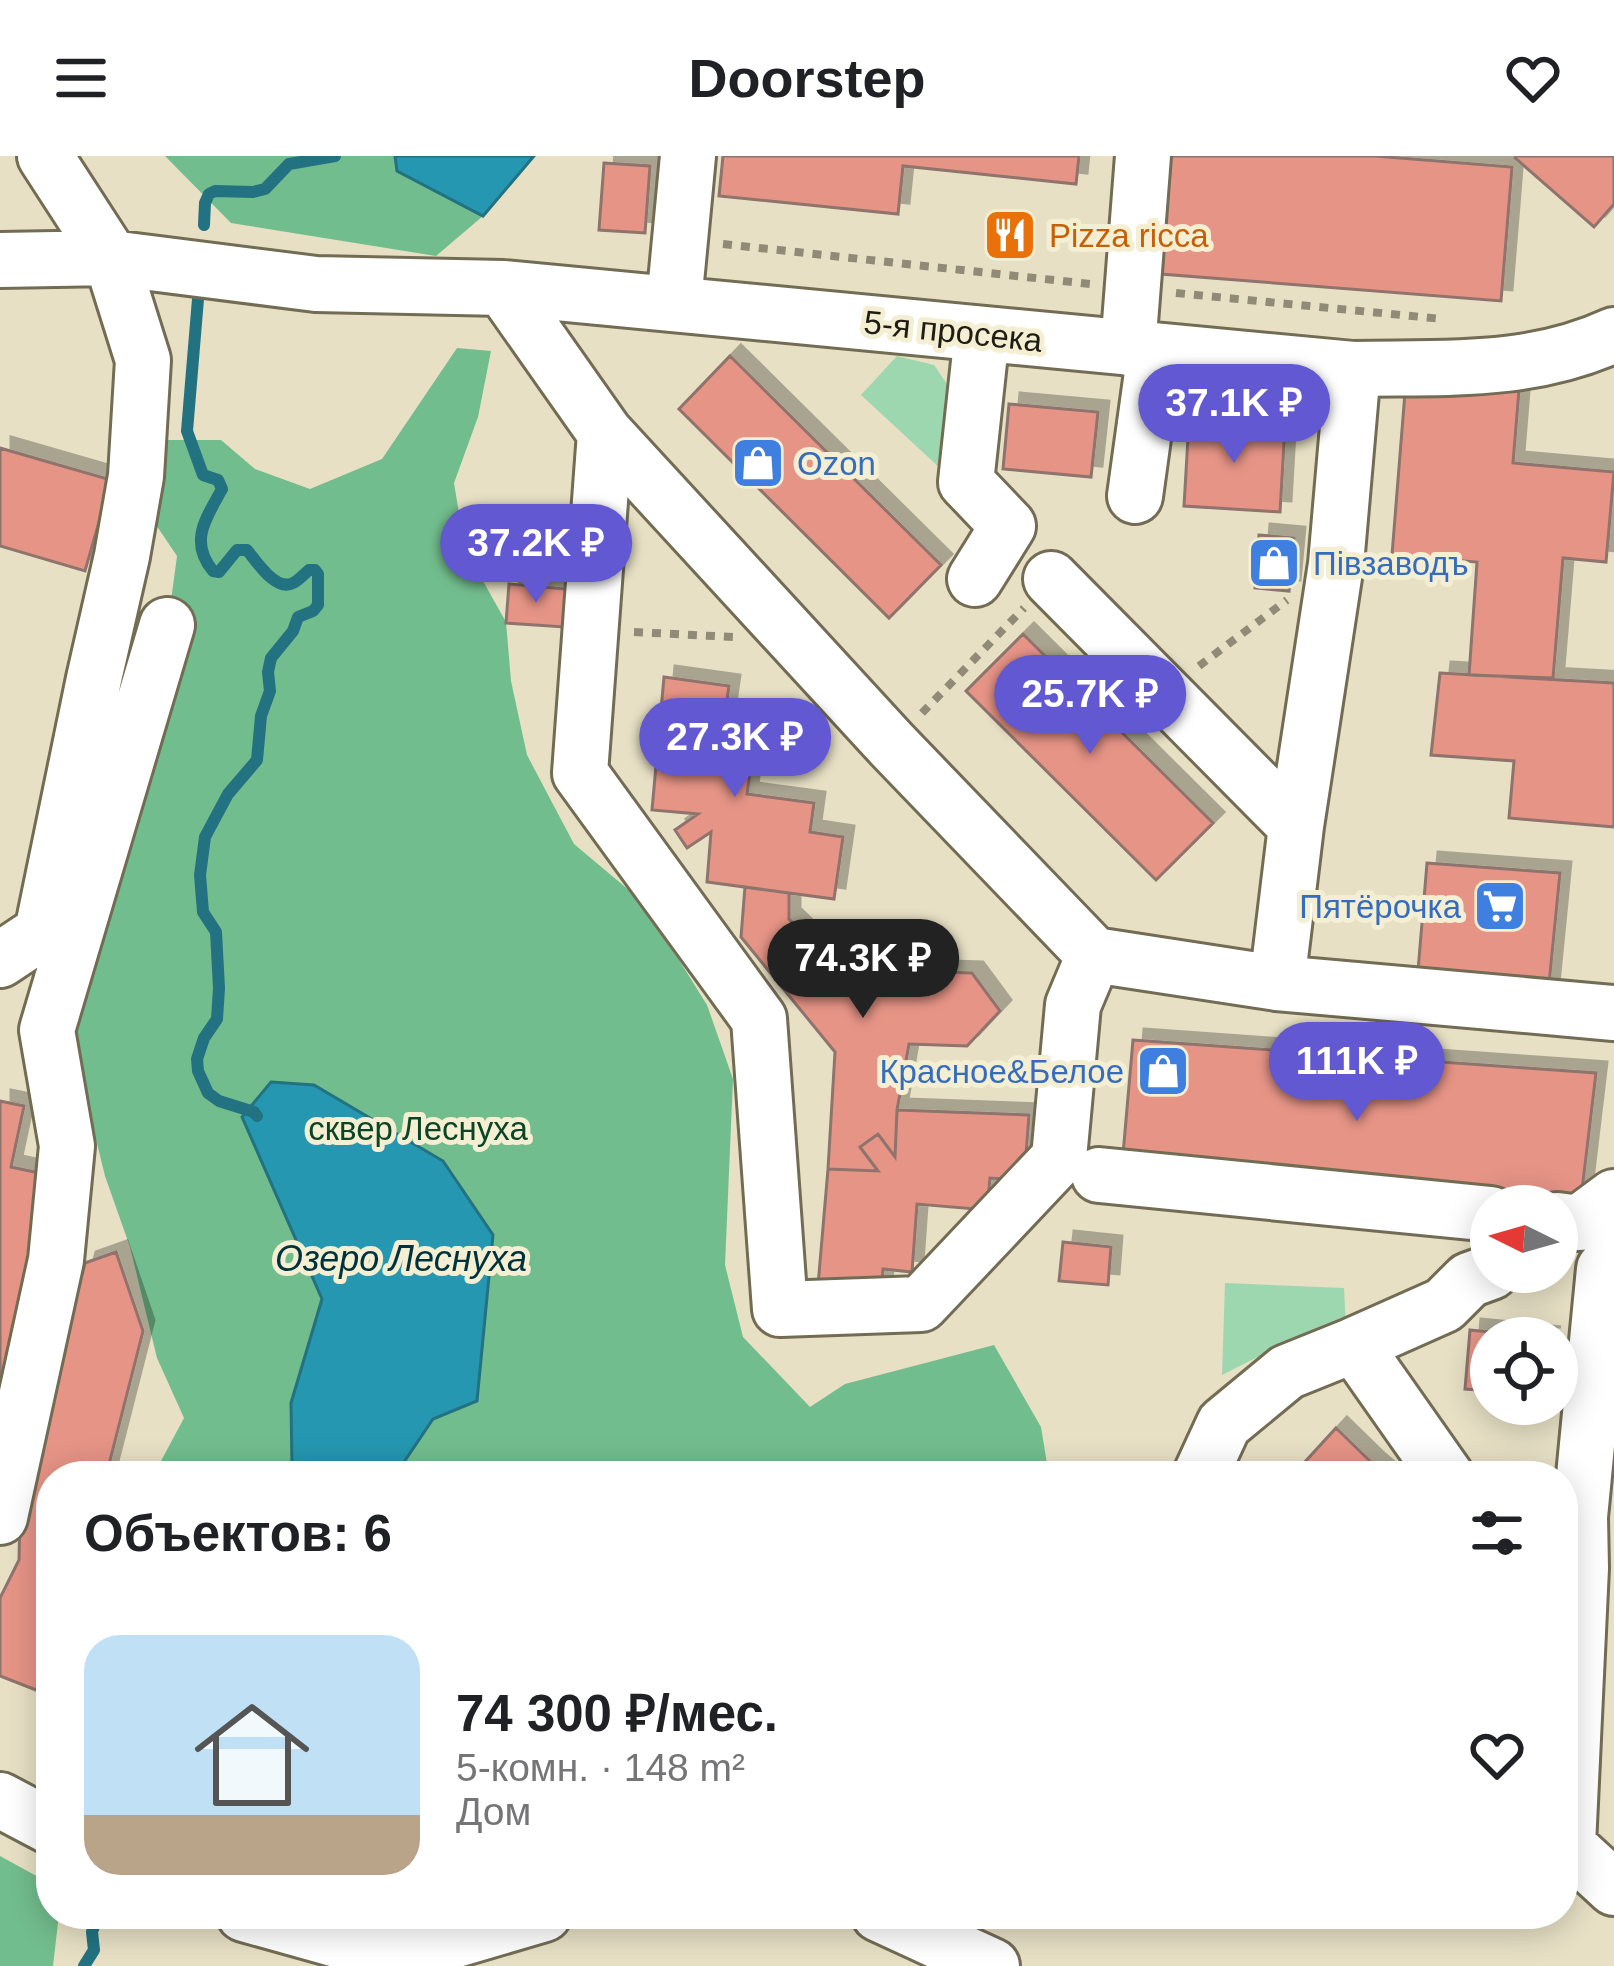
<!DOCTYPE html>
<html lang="ru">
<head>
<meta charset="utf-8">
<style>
	body { margin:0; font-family:Arial,sans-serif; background:#f6f6f6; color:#202124; height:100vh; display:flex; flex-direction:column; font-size:45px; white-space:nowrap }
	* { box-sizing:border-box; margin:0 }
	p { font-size:39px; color:#757577 }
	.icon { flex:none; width:66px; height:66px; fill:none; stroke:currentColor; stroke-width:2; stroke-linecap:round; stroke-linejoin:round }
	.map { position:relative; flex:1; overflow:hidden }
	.details { position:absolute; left:36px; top:1305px; width:1542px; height:468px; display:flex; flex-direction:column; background:#fff; border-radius:48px; box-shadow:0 6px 30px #0003 }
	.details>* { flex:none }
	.needle { width:78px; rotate:275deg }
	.buttons { position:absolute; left:1470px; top:1029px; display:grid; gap:24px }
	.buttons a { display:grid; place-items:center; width:108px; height:108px; border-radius:50%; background:#fff; box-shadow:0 6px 30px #0003; font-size:60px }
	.price { position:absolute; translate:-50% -102px; padding:0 27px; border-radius:42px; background:#6259d2; color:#fff; font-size:39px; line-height:78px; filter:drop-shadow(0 3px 6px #0008) }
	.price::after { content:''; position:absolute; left:50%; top:72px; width:36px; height:27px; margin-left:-18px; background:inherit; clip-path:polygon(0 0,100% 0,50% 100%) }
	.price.active { background:#222; color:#fff }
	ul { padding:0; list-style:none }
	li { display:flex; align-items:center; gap:36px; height:300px; padding:0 48px }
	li+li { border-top:3px solid #e0e0e0 }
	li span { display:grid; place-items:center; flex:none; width:336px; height:240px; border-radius:36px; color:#555 }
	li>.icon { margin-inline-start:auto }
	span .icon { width:144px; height:144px; fill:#fffc; stroke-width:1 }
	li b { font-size:51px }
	h2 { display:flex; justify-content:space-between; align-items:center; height:144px; padding:0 48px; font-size:51px }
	header { display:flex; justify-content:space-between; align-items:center; height:156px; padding:0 48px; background:#fff; font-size:54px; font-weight:600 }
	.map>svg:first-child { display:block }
	.green { fill:#9dd7b0 }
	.forest { fill:#72bd8d }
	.water { fill:#2597b0; stroke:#237281; stroke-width:3 }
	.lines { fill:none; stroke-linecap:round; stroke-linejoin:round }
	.stream { stroke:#237281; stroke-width:12 }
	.building { fill:#e69486; stroke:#8f736d; stroke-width:3; filter:url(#shadow) }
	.minor-casing { stroke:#726c54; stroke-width:60 }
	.path { stroke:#908a77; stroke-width:8; stroke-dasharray:9 9; stroke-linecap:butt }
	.minor { stroke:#fff; stroke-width:54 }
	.labels { text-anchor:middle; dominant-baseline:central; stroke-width:10; stroke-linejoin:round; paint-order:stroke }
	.food-label { font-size:33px; fill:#c56008; stroke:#f4eed2; text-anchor:start }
	.street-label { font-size:33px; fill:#1f1c13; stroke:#f4eed2 }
	.shop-label { font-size:33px; fill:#366cbe; stroke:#f4eed2; text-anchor:start }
	.park-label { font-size:33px; fill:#0a4526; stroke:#f4eed2 }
	.water-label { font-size:36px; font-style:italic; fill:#00323d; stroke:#f4eed2 }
</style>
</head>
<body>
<header><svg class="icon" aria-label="menu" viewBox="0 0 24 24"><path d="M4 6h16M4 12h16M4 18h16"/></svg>Doorstep<svg class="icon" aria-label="heart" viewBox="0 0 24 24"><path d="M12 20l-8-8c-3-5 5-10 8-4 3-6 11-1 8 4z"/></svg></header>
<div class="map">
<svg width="1614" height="1810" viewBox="0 0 1614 1810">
	<defs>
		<filter id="shadow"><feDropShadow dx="11" dy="-11" stdDeviation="0" flood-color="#0004"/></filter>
	</defs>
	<rect width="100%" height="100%" fill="#e7e0c5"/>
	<path class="green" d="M897,200L934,209L949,231L941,313L861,239Z
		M1225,1127L1344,1132L1346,1172L1301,1179L1222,1219Z"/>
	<path class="forest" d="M165,0H395L397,15L483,60L436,100L231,67Z
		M457,192L491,195L478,261L454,327L465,393L506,466L511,525L527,599L574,688L643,746L707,849L733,923L725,1109L743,1181L810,1251L845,1228L994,1189L1041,1271L1049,1320H400L398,1316L433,1263L242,961L322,1143L291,1247L292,1312L218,1307L216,1320H153L184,1262L157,1202L130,1091L105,1020L93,971L66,899L158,541L177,400L144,351L146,284H221L255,313L310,333L382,303Z
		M51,1480V1611L40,1602L39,1486Z
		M0,1700L51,1728V1758H59L53,1810H0Z"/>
	<path class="water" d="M395,0H534L483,60L397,15Z
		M271,926L314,929L443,1005L493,1079L477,1245L433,1263L398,1315L400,1320H216L217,1307L292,1311L291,1247L322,1143L242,961Z"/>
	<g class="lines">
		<path class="stream" d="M204,69L205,47L209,38L215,35L253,36L265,33L289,8L335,0
			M199,131L187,275L203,319L218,324L222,333C207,361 188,385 213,415L219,416L237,394H247C257,406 276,436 293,427C299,424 303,419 309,414H315L318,418V449L313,455L298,461L293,475L271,502L268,516L270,535L261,560L257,604L228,638L205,681L200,719L203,756L216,776L219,832L217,863L204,882L197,903L198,915L208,937L219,945L254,956L257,960
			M84,1810L94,1794L92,1776L98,1758"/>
	</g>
	<path class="building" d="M723,0H1079L1076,28L903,10L898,58L719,40Z
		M1157,0H1375L1512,11L1501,145L1148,117Z
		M1516,0H1614V48L1594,71L1515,2Z
		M604,7L650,10L645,77L599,74Z
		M730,200L941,409L889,462L679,253Z
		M1406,224L1519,234L1513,307L1614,316L1606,406L1563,402L1553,522L1469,519L1477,406L1392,399Z
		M1009,248L1098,256L1091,321L1003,313Z
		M1189,264L1285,270L1280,356L1184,350Z
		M0,292L111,324L85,415L0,390Z
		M1259,379L1294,382L1289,435L1255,432Z
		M509,428L566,433L564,471L506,467Z
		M1023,478L1213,667L1156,724L966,535Z
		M1440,517L1614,527V671L1509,662L1514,605L1431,599Z
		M664,521L729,530L724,564L757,569L747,638L814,647L810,676L843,681L834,743L707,726L711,676L687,692L675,674L698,658L652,654Z
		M1427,707L1560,717L1548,838L1417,827Z
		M745,731L789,737V763L841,813L972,817L1000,855L967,890L909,888L897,954L895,1001L878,978L860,991L878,1015L828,1013L835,896L741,781Z
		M1133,884L1596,917L1580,1051L1121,1021Z
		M0,945L24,950L11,1011L58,1021L0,1289Z
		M897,954L1029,959L1024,1024L990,1022L987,1054L917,1048L912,1116L883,1113L880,1146L817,1141L828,1013L878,1015L860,991L878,978L895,1001Z
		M1063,1086L1111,1091L1108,1129L1059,1125Z
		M116,1096L143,1175L106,1320H51V1499L36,1534L0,1520V1442L19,1404L20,1353L85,1107Z
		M1470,1174L1550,1182H1491V1235L1465,1233Z
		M1336,1272L1374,1309L1387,1320H1292Z"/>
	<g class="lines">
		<g class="minor-casing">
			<path id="minor" d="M0,104L111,102L316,128L503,132L1353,213C1443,211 1529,218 1614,179
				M503,132L605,277L580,617L759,863L780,1153L921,1148L1059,1002L1073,849L1094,799L1277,827L1614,857
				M674,147L688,0
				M1128,192L1143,0
				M605,277L892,589L1094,799
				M1135,340L1155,195
				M975,423L1008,370L966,326L982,178
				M1051,423L1296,670
				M0,804L42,776L94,523L122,400L136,320L143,204L111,102L45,0
				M1277,827L1296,670L1336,408L1353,213
				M1099,1019L1491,1058
				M1557,1064L1579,1067L1614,1041
				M1200,1320L1224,1268L1287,1216L1354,1189
				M1446,1320L1354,1189L1444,1149L1469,1124L1491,1116
				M1563,1359L1580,1361L1604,1113L1614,1101
				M0,1361L56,1104L67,990L47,874L167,469
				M0,1644L51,1671
				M1563,1685L1614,1732
				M1568,1689L1581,1412L1580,1361
				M244,1758L398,1801L544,1758
				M879,1758L992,1810"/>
		</g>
		<path class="path" d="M723,88L1090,128
			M1176,137L1442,163
			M634,476L733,481
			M1199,510L1287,444
			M922,557L1024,452"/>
		<use href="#minor" class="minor"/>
	</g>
	<defs>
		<g id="restaurant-square" transform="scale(2.7)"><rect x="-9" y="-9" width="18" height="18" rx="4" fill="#e8710a" stroke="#f4eed2"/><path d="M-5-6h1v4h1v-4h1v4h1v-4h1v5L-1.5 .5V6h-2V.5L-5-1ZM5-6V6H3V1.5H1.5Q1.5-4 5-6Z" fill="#fff"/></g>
		<g id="shop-square" transform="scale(2.7)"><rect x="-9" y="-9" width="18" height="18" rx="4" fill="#3f7fe0" stroke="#f4eed2"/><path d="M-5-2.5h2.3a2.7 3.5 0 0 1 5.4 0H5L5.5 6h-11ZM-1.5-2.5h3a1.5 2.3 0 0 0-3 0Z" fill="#fff"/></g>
		<g id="supermarket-square" transform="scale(2.7)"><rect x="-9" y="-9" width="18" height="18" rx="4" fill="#3f7fe0" stroke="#f4eed2"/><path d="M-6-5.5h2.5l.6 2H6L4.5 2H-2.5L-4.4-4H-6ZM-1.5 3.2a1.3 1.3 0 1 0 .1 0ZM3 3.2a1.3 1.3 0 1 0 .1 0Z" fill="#fff"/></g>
	</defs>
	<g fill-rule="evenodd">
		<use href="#restaurant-square" x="1010" y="79"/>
		<use href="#shop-square" x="758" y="307"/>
		<use href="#shop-square" x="1274" y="407"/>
		<use href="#supermarket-square" x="1500" y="750"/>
		<use href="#shop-square" x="1163" y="915"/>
	</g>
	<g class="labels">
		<g class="food-label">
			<text x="1049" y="79">Pizza ricca</text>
		</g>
		<g class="street-label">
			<text transform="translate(953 175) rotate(6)">5-я просека</text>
		</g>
		<g class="shop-label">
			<text x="797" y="307">Ozon</text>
			<text x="1313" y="407">Пiвзаводъ</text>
			<text x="1461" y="750" text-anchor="end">Пятёрочка</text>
			<text x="1124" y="915" text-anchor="end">Красное&amp;Белое</text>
		</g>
		<g class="park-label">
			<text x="418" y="972">сквер Леснуха</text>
		</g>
		<g class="water-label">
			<text x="401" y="1102">Озеро Леснуха</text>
		</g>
	</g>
</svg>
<div class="buttons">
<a><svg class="needle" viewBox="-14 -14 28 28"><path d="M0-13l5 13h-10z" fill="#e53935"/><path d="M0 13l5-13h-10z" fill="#757577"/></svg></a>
<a><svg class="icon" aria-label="locate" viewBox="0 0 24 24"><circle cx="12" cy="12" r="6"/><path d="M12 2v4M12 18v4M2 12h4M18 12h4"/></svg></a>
</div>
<b class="price" style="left:1234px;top:310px">37.1K ₽</b>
<b class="price" style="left:536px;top:450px">37.2K ₽</b>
<b class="price" style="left:1090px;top:601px">25.7K ₽</b>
<b class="price" style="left:735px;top:644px">27.3K ₽</b>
<b class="price active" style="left:863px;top:865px">74.3K ₽</b>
<b class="price" style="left:1357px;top:968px">111K ₽</b>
<section class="details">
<h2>Объектов: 6<svg class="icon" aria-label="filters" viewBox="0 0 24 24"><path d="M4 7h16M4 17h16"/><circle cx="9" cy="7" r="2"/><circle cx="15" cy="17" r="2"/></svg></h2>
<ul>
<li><span style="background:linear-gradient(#bfe0f5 75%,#b9a48a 0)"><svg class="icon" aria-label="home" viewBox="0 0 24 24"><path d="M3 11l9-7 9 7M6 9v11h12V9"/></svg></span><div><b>74 300 ₽/мес.</b><p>5-комн. · 148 m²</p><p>Дом</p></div><svg class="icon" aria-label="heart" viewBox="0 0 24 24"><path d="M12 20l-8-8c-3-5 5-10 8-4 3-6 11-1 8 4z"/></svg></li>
</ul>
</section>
</div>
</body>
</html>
